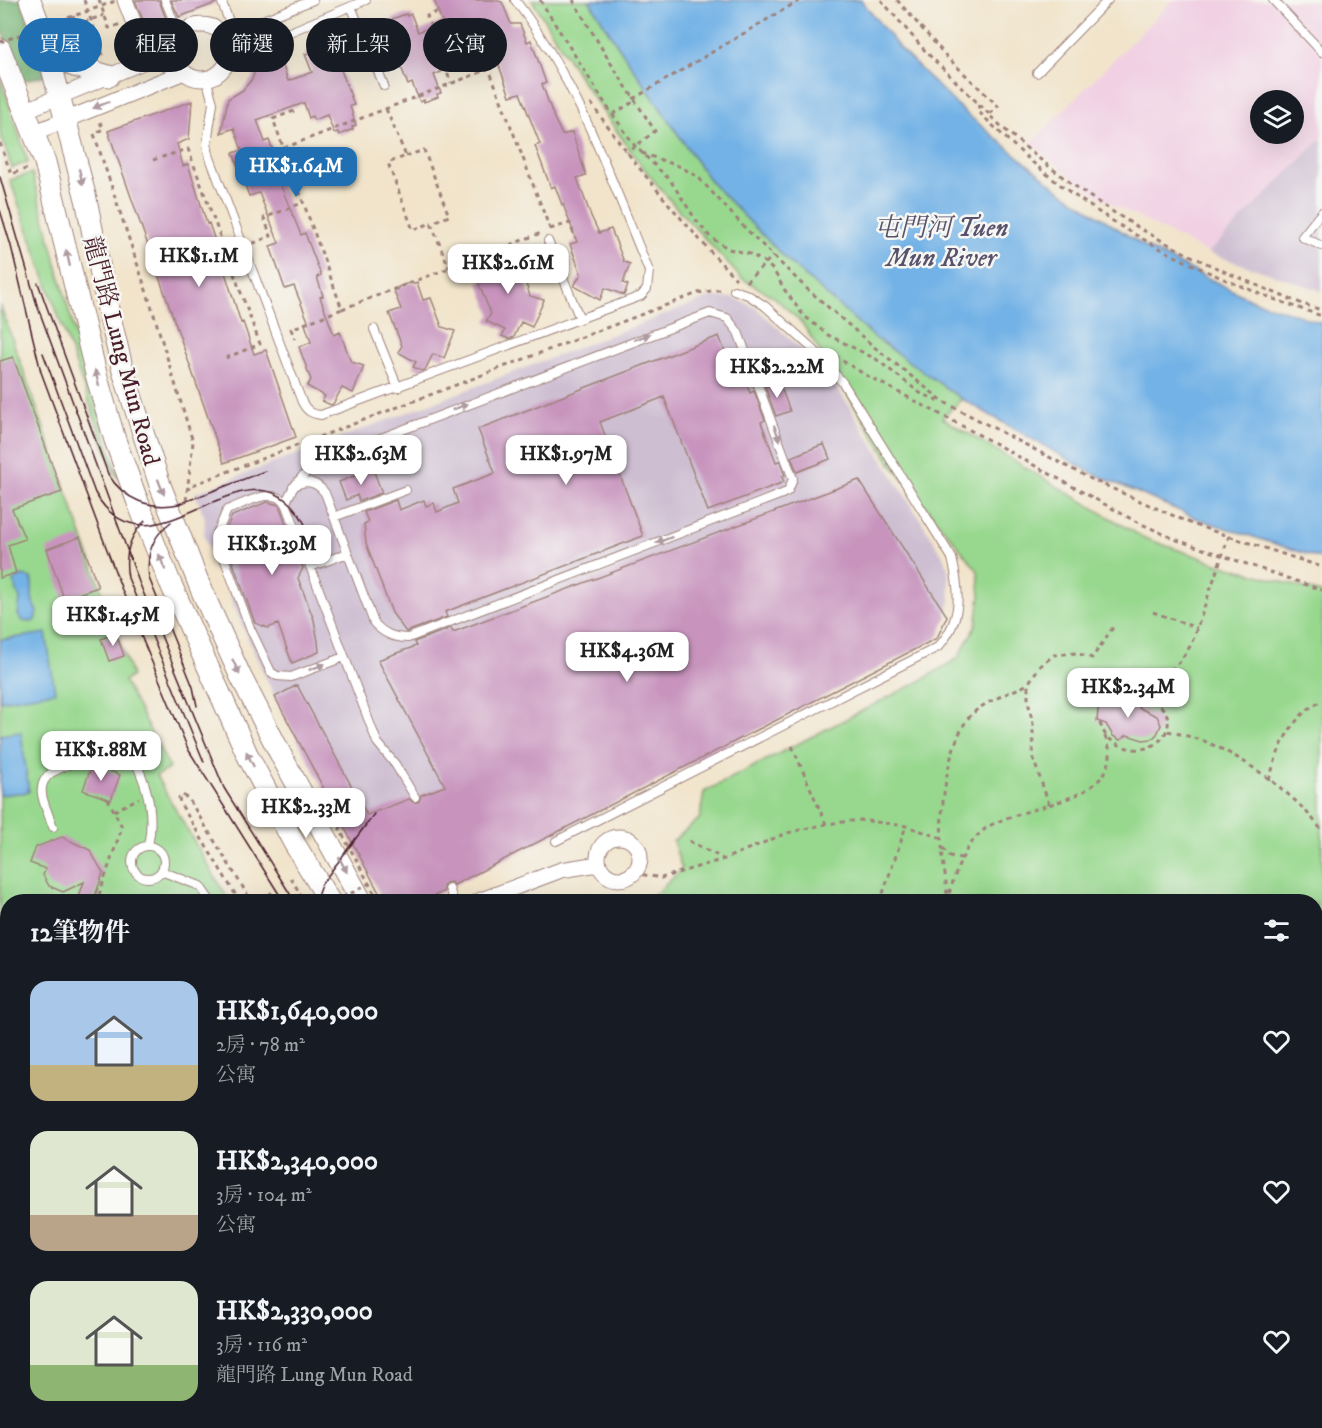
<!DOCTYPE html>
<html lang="zh-TW">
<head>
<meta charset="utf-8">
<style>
	body { margin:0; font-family:"IM FELL DW Pica","Noto Serif TC",serif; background:#242831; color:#f1f3f6; height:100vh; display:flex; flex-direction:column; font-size:22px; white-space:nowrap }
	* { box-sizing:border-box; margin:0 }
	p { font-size:20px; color:#9ea1a6 }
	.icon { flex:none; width:33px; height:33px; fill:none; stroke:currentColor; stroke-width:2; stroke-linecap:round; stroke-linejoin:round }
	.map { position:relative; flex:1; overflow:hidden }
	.side { position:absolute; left:0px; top:894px; width:1323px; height:534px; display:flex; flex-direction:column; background:#171b24; border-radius:24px 24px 0 0; box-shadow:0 6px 24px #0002 }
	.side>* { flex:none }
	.banner { position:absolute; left:18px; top:18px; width:600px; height:54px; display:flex; gap:12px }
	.fabs { position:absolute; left:1250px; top:90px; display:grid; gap:12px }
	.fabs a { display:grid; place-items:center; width:54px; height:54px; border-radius:50%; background:#171b24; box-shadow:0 6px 24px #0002; font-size:30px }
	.price { position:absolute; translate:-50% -51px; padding:0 14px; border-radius:12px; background:#fff; color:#222; font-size:20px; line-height:39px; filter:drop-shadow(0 2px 3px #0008) }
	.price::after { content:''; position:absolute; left:50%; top:36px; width:18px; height:14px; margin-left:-9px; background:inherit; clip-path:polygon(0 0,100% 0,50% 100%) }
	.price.current { background:#1f6fb2; color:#fff }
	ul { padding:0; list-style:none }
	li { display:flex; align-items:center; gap:18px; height:150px; padding:0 30px }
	li span { display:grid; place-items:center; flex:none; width:168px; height:120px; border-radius:18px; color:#555 }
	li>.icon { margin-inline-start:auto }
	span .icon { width:72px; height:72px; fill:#fffc; stroke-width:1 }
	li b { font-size:26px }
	h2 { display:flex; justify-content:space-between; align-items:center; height:72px; padding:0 30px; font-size:26px }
	.pill { padding:0 21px; border-radius:27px; background:#171b24; box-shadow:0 6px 24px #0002; font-size:21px; line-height:54px }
	.pill.current { background:#1f6fb2; color:#fff }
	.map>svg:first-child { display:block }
	.built { fill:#f1d0e3; fill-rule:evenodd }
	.industrial { fill:#cebed1 }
	.green { fill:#98d88e; stroke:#717c5c; stroke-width:1.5 }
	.forest { fill:#7ab879; stroke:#626c52; stroke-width:1.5 }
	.water { fill:#73b2e6; stroke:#5e6888; stroke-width:1.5 }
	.building { fill:#c894be }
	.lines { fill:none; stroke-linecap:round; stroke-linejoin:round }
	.service-casing { stroke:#9e827b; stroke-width:10 }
	.minor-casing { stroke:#9e827b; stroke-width:17 }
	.secondary-casing { stroke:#9e827b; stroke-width:23 }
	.path { stroke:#9e827b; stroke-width:3; stroke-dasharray:4.5 4.5; stroke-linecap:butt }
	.service { stroke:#fff; stroke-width:8 }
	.minor { stroke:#fff; stroke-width:15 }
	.secondary { stroke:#fff; stroke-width:21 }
	.tram { stroke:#4a1f2b; stroke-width:1.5 }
	.path-bridge { stroke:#9e827b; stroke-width:3; stroke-dasharray:4.5 4.5; stroke-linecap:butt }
	.oneway { fill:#ae9aa0 }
	.labels { text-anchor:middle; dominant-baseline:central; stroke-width:5; stroke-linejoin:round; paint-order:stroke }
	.street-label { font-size:24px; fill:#4a1f2b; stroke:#f6f6f2 }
	.water-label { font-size:26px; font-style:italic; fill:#58526c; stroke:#f6f6f2 }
</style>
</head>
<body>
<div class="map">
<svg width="1322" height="1428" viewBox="0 0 1322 1428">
	<rect width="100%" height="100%" fill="#f6f6f2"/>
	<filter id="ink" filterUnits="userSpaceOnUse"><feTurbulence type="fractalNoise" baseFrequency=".0167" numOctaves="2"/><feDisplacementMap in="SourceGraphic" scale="12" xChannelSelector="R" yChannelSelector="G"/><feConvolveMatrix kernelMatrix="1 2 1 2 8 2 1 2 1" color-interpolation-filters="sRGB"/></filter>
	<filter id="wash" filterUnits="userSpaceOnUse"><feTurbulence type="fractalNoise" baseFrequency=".008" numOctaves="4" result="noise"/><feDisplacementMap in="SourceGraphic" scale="24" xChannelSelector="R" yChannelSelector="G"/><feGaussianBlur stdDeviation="1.35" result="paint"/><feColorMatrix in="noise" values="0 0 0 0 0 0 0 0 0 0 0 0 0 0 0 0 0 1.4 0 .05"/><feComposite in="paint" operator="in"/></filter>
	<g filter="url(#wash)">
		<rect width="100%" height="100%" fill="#f1e4cb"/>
		<path class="built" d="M1173,0L1322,1V138L1208,253L1106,201L1063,170L1031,143ZM1260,100H1293V134H1260Z
			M1316,1395L1322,1417V1428H1217V1421L1316,1420Z"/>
		<path class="industrial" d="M1322,138V291L1208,253Z
			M711,297L734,298L756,308L809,356L838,389L942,554L948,569L950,601L941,633L937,638L423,901H384L275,697L255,655L204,536L205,518L195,493Z"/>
		<path class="green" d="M532,0H589L618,46L710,181L788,261L874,337L962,399L942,418L1144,538L1219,564L1322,593V1075L1316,1077V902L642,901L658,892L682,869L673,841L700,818L704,792L922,680L958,658L976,625L980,597L978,571L892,465L802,323L774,297L741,278L673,204L641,165L583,83Z
			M0,77L28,162L12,168L0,134Z
			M32,173L80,352L119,479L114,472L10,180Z
			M0,305L132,676L124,681L170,768L156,776L229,901L8,902L7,1246L0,1193Z"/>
		<path class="forest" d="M0,0H21L46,75L22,81L0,24Z
			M64,1421H102L96,1428H52Z
			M185,1421L546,1420L549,1428H179Z"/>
		<path class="water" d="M589,0H861L901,50L962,110L1058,189L1147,248L1252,300L1322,323V559L1198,519L1090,472L962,399L874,337L788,261L710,181L618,46Z
			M22,576L31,578C35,591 28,595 37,612L35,620L32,622L22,621L18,615L20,599L13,581Z
			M46,633L55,692L0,701V640Z
			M21,732L29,792L0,795V735Z"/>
		<g id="blocks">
			<path class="building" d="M135,0H159L167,22L147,30Z
				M171,0H215L216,3L179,17Z
				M434,0H495L502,2L511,24H520L527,42L531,40L546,83L542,84L554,118L562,135L572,132L586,175L577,178L591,216L599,233L611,229L624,262L630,264L623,283L628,285L624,295L605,288L600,300L574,286L581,274L570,244L577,242L563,204L562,205L555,186L551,188L535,146L540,144L520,93L510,96L498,63L491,65L483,44L447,58L450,64L447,66L448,69L434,75L441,93L437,94L438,97L424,102V100L420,102L412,83L408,85L392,43L396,41L389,23L393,22L392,19L406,14L407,16L411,14L418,32L442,22Z
				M323,45L324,48L327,46L334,64L338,63L343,75L354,105L350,106L356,125L352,127L353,129L339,135L338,132L334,133L327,115L314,120L312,116L309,118L304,103L257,120L265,142L269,140L285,182L280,184L301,235L305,233L321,275L317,277L323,296L320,297L334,335L340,332L351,362L364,366L353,393L342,388L333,404L331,405L322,401L325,396L307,386L311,380L299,347L311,342L305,324L308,323V321L294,286L285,289L270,246L279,243L259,193L249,196L233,153L242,150L234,128L221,133L228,99L243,90L252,79L257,66L280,57L288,81L312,72L305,54L309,53L308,51Z
				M192,101L189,139L177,144L183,166L188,164L207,224L209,223L214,238L206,243L213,264L222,263L241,323L243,322L254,354L266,350L296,437L224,463L108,131Z
				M501,250L502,252L506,251L512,269L520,266L530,296L544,300L532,327L521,322L514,337L509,339L502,336L505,330L486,321L491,314L478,282L490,277L483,259L487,258L486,256Z
				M412,282L413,284L417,282L423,300L431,298L442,327L455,331L444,358L433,354L425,370L422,371L413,367L416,362L398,352L402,346L389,313L401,309L394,291L398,289V287Z
				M719,336L736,381L744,378L750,393L754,391L765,420L761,422L776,462L780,461L785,476L782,477L784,482L708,511L664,397L600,422L643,536L445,612L447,617L406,632L392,613L366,543L364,524L368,522L364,512L396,500L399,510L424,500L426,506L434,503L437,512L458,503L453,489L495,473L478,429Z
				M13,357L62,492L12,509L25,539L8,545L16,573L0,578V361Z
				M779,382L790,411L776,416L765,387Z
				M824,444L830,459L797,472L791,457Z
				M373,469L382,493L359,501L357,495L346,500L339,482Z
				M859,480L947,616L937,638L454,885L451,882L446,883L443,886L444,891L423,902H384L275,697L297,685L367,815L409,799L413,802H418L420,799L421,795L445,786L378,660L416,646L414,642L451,628L453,632Z
				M267,502L279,505L303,568L298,578L314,620L318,641L319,652L292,663L278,624L268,628L255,623L223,536L232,516Z
				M80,537L98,587L64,599L47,549Z
				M116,633L124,656L109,661L101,639Z
				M1112,695L1117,701L1138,699L1139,708L1157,716L1161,725L1157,734L1152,739L1143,740L1127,735L1120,740L1113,736L1106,724L1097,721L1098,710L1103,700Z
				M92,764L120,775L111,800L83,790Z
				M62,837L90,850L103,873L93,902H77L84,882L63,892L49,886L43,875L46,869L30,863L36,847Z"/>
		</g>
	</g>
	<g filter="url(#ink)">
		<use href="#blocks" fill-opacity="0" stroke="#9e827b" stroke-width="1.5"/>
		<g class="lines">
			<g class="service-casing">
				<path id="service" d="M165,0L180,37
					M221,0L233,32
					M1273,0L1322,52
					M351,6L384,86
					M223,36L313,0
					M228,47L261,44L366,0
					M1037,73L1108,0
					M206,78L213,103L207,144L209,155L302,402C307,411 311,414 321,415L641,296L647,289L649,271C611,179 577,80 515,0
					M1322,212L1302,237L1322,246
					M548,241L580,319
					M374,329L398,388
					M286,503C293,483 307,469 326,459L710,313L727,318L738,332L793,479L788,491L782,494L408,638C394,638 384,634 374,623L325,493C316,481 305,479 293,487
					M334,517L406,490
					M310,567L348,553
					M344,657L291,677L277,676L271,672L250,628L216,536L227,510C244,504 271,486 286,503L377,742L395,764L415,797
					M53,827C47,808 32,787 51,773L123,737C142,772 157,805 148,846
					M556,841L938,647C963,620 960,591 952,558L843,383L814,350L765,306L748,295L734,290
					M132 862a16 16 0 1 1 32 0a16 16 0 1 1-32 0Z
					M161,871L200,886L211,902
					M449,888L454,902
					M1316,1350L1322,1373"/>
			</g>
			<g class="minor-casing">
				<path id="minor" d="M125,0L148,60
					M175 52a27 27 0 1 1 54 0a27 27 0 1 1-54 0Z
					M24,111L148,60L178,41
					M33,133L184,72
					M598 858a21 21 0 1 1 42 0a21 21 0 1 1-42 0Z
					M476,902L561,870L598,864
					M105,1428L112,1420"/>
			</g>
			<g class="secondary-casing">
				<path id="secondary" d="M30,0L44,37L86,199L108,309L123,371L160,485L201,589L240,675L283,759L362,902
					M46,39L74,66L109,76
					M0,49L45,162L97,378L115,440L137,500L169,580L248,756L294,843L330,902
					M1316,1109L1322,1106
					M1316,1134L1322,1131
					M597,1420L599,1428
					M620,1420L622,1428
					M670,1420L690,1423
					M731,1428L746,1420"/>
			</g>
			<path class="path" d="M84,0L104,58
				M99,0L109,28L121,24
				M540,0L606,105L635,146L670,180L696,220L710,237L729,249L750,254L766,263L774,271L784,289L803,315L828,335L876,359L920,393L942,402
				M573,0L610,62L655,131L627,153
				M881,0L927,53L989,114
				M897,0L947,57L998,106L989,115C1070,190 1148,240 1249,282C1273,292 1297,303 1322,310
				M437,12L427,16L451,83
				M73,16L76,25L104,15
				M633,99L800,0
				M591,103C635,166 683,223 736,279
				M979,104L978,111C1013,146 1049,179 1090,206C1161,255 1241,289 1322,316
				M386,109L406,156L388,163L413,230L431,223L449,268
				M294,111L273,119L342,309L291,329L295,339
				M613,114L635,101
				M100,122L103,129L94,134L151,305L193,442L186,501
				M0,143L11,174L29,168
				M284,148L489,69L550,229L547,230
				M642,153L681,167L698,177L745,228L805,287L873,346L944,402L1093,480L1192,524L1322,567
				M406,156L424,150L449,216L431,223
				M153,160L188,149L224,247
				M550,229L570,223L575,238
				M255,244L254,243L271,236L264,218L302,203
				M191,259L224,247L260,344L223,359
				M746,282L773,256
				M342,309L541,233
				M835,356L864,374L983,437L1135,521L1177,540L1322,590
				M187,491L190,486L698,293L724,289
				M1153,612L1197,628
				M1132,693L1163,677L1180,661L1191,645L1229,536
				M1100,723C1104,736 1110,741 1122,746C1160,762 1189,714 1149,700C1138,695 1130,691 1118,698
				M1168,731C1180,734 1192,737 1204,741C1244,757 1298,796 1322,831
				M792,746L826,824
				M1269,780C1278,749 1291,715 1322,701
				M1049,804L1033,758V724L1028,701V684L1039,667L1054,655L1076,653L1092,658L1114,626
				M114,811L139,798
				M689,841L722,858
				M943,848L950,856L961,858
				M634,873L661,878L724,859L787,833L826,824L861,820L906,826L942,838
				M291,878L303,899L299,902
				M270,892L276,902
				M947,894C946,879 943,863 942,848C939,813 947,741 971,715C983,702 1012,692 1028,684
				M99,895L122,827L108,799
				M240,902L180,803L179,798L182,795L188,798L252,902
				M880,902L906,826
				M949,902L948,897C956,872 963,846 985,829C1016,805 1113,805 1110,751C1109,746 1106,739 1104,734
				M1316,1031L1322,1021
				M1316,1177L1322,1175
				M1316,1331L1322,1329
				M560,1420L563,1428
				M936,1420L953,1428
				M767,1428L768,1420
				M779,1428L796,1420
				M808,1428L813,1420
				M1013,1428L1015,1420"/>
			<use href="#service" class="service"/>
			<use href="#minor" class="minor"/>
			<use href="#secondary" class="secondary"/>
			<path class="tram" d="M0,177L37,305L139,582L224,788L295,902
				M0,210L11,246L41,372L122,590L188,749L284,902
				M38,283L108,474C124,500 150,510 179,504L265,471
				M43,353L95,493C154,595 261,407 312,540
				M145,521C129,536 124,556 128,578L204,762
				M171,522C152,536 146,556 149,578L193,687L197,706
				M315,902L321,885L374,814
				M568,1420L570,1428
				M577,1420L580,1428"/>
			<path class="path-bridge" d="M0,42L113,2V0
				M341,826L340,830L379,902
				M335,902L368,884"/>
		</g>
		<defs><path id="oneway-solid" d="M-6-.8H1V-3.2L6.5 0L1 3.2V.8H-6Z" transform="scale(1.5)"/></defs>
		<g class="oneway">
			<use href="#oneway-solid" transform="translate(101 105) rotate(158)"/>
			<use href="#oneway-solid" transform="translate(81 177) rotate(76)"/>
			<use href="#oneway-solid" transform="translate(68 258) rotate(-103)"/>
			<use href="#oneway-solid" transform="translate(642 337) rotate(-21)"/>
			<use href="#oneway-solid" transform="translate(97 378) rotate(-105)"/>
			<use href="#oneway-solid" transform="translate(460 407) rotate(-21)"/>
			<use href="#oneway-solid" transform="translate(777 433) rotate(69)"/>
			<use href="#oneway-solid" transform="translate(161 487) rotate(69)"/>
			<use href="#oneway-solid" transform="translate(664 540) rotate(159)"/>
			<use href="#oneway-solid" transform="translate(162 562) rotate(-112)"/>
			<use href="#oneway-solid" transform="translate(236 667) rotate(65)"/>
			<use href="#oneway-solid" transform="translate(317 667) rotate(-21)"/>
			<use href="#oneway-solid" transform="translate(250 759) rotate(-116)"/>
			<use href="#oneway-solid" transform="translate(343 865) rotate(62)"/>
		</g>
	</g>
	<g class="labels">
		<g class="street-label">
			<text transform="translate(121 351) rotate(75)">龍門路 Lung Mun Road</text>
		</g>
		<g class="water-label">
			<text x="941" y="228">屯門河 Tuen<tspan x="941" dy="30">Mun River</tspan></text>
		</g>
	</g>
</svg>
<div class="fabs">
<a><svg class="icon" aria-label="layers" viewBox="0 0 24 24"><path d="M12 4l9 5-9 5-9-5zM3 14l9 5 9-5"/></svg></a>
</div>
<b class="price current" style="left:296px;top:198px">HK$1.64M</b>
<b class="price" style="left:199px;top:288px">HK$1.1M</b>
<b class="price" style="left:508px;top:295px">HK$2.61M</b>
<b class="price" style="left:777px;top:399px">HK$2.22M</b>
<b class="price" style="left:361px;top:486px">HK$2.63M</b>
<b class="price" style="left:566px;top:486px">HK$1.97M</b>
<b class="price" style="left:272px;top:576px">HK$1.39M</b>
<b class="price" style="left:113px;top:647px">HK$1.45M</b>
<b class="price" style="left:627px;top:683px">HK$4.36M</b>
<b class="price" style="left:1128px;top:719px">HK$2.34M</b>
<b class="price" style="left:101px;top:782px">HK$1.88M</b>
<b class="price" style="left:306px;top:839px">HK$2.33M</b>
<div class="banner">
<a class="pill current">買屋</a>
<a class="pill">租屋</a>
<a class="pill">篩選</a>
<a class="pill">新上架</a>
<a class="pill">公寓</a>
</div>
<section class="side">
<h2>12筆物件<svg class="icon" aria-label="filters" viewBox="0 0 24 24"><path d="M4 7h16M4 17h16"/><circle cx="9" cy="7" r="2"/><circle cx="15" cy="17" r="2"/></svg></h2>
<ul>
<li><span style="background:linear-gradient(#a9c7e8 70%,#c2b280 0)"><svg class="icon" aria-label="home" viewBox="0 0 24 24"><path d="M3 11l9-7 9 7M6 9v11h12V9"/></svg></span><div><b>HK$1,640,000</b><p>2房 · 78 m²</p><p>公寓</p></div><svg class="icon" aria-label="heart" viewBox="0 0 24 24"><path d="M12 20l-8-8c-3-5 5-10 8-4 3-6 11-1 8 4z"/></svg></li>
<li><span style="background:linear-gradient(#dfe7d0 70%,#b9a48a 0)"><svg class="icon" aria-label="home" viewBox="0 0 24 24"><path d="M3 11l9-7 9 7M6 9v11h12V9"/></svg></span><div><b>HK$2,340,000</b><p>3房 · 104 m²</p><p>公寓</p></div><svg class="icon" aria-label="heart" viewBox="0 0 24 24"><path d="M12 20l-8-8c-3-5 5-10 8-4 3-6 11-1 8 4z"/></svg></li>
<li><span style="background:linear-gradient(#dfe7d0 70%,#8fb573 0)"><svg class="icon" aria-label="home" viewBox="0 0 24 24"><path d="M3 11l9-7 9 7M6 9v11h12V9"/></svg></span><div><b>HK$2,330,000</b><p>3房 · 116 m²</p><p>龍門路 Lung Mun Road</p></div><svg class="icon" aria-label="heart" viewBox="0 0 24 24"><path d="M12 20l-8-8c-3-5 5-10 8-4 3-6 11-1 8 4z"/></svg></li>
</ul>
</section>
</div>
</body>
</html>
